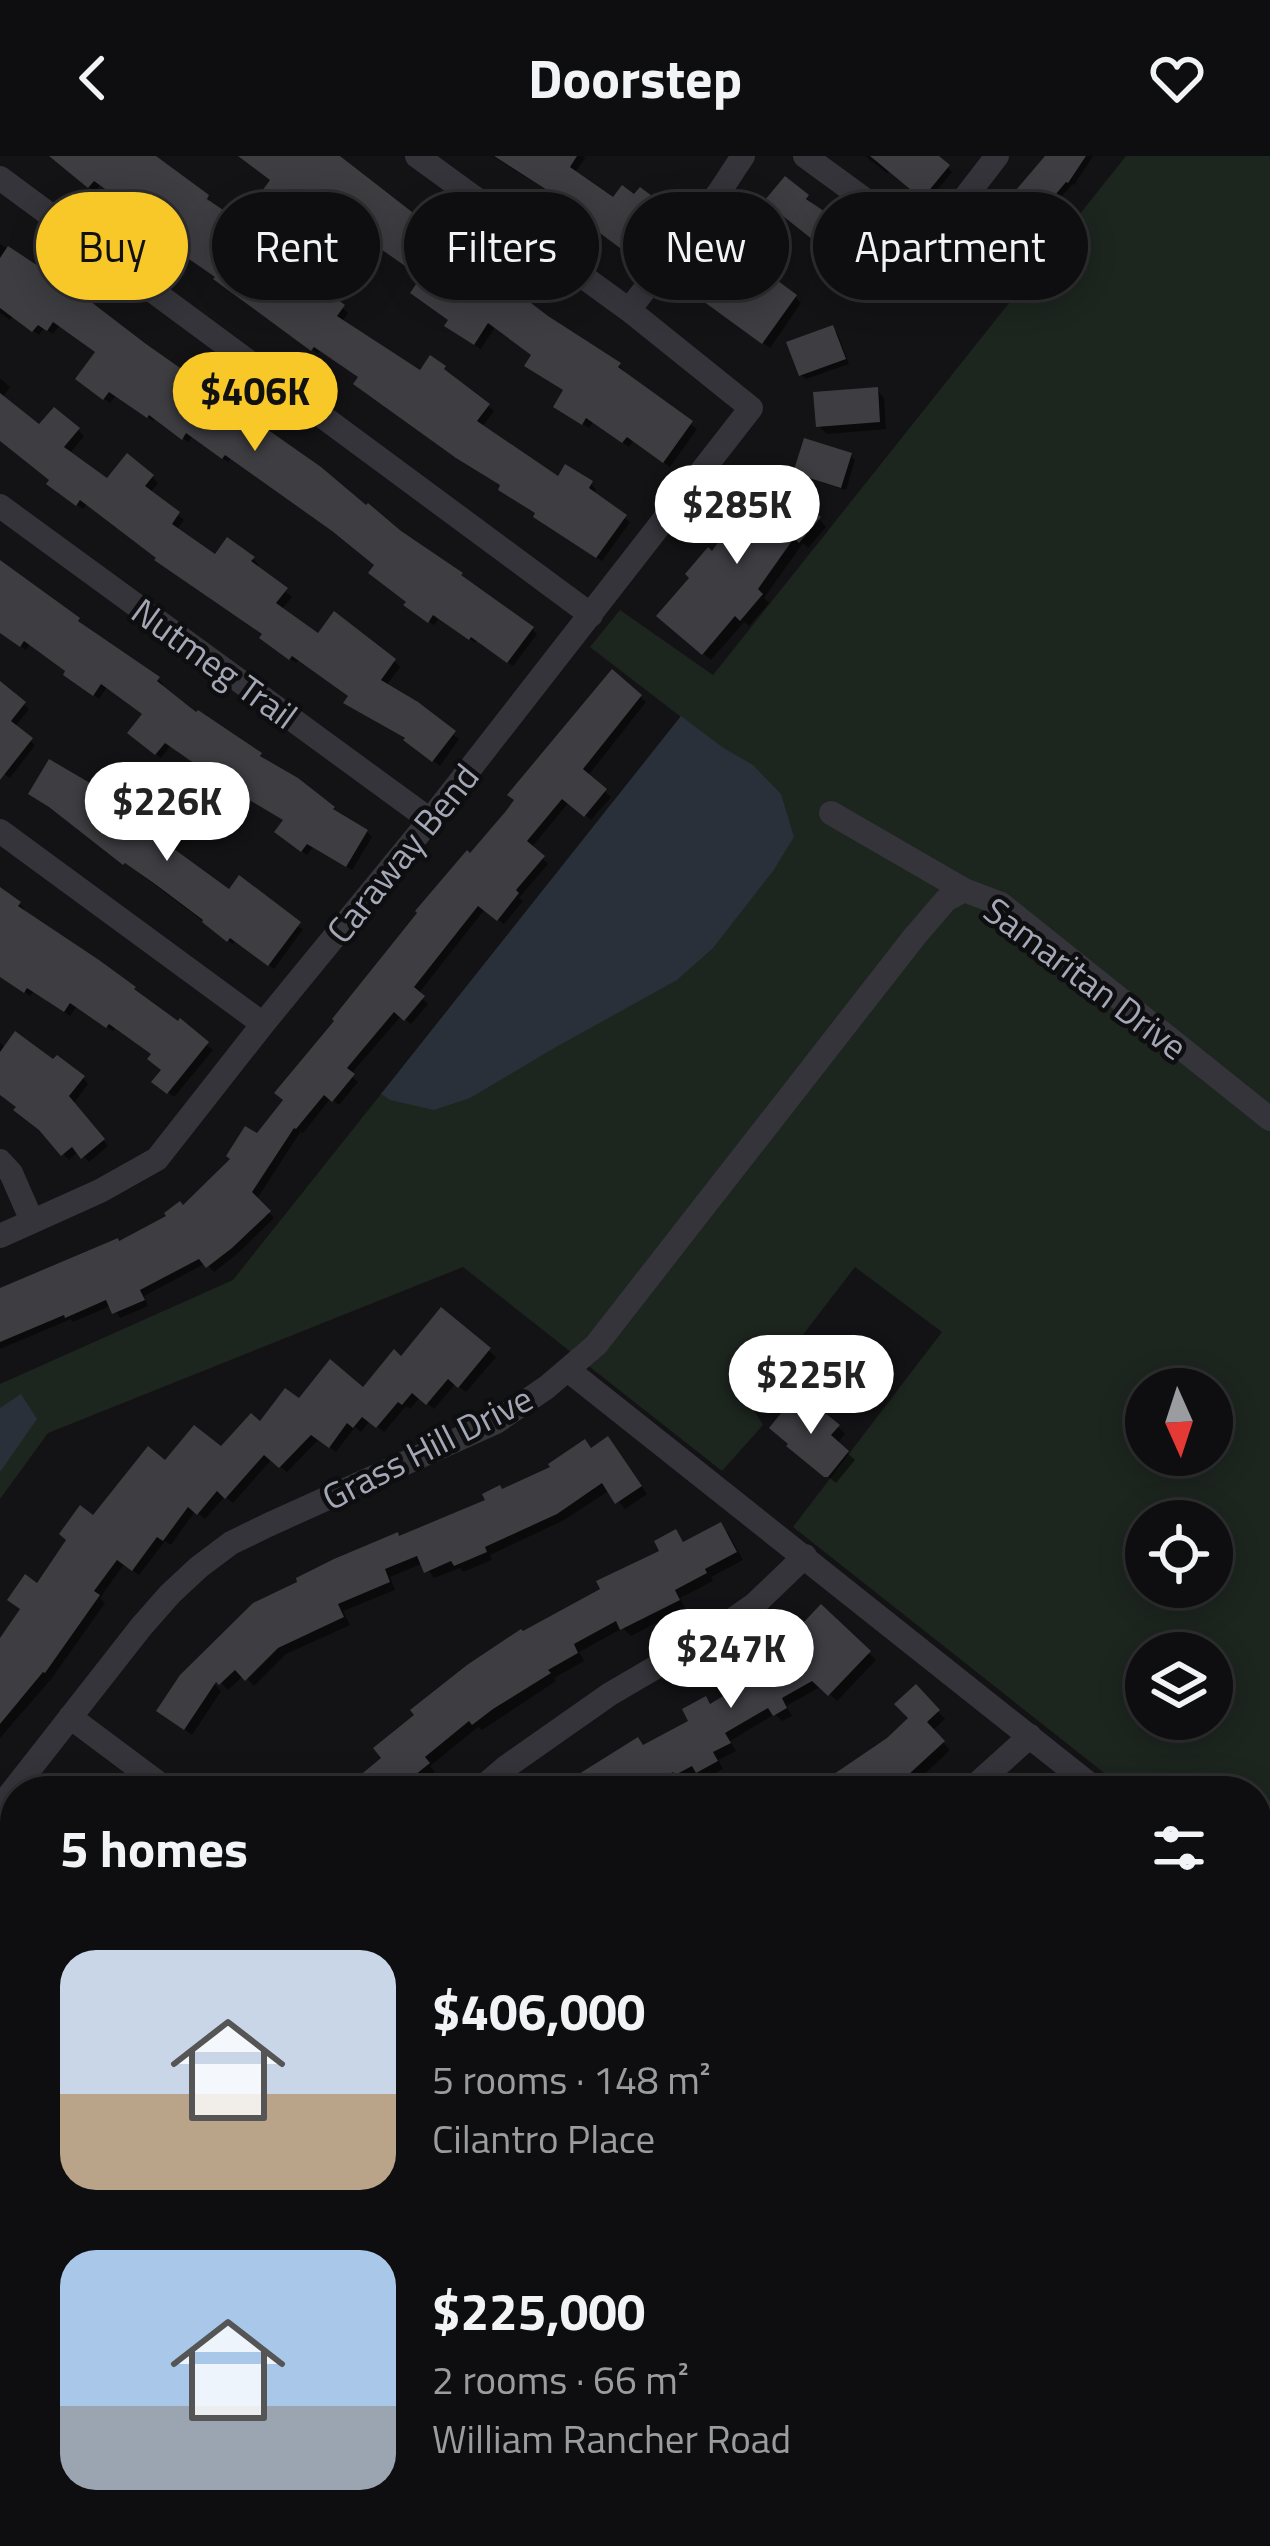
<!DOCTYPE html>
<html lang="en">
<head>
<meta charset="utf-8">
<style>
	body { margin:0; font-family:"Titillium Web",sans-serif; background:#1c1c1e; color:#f1f3f6; height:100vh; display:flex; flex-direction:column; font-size:45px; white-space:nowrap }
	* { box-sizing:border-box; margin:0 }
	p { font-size:39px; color:#9b9c9f }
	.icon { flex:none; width:66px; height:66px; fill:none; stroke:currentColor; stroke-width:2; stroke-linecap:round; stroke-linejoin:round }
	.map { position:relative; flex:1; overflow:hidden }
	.sheet { position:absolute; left:0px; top:1620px; width:1272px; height:771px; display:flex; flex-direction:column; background:#0e0e10; border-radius:48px 48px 0 0; box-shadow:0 6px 30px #0003,0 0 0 3px #2e2e30 }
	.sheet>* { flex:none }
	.guide { position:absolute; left:36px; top:36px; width:1200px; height:108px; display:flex; gap:24px }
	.needle { width:78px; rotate:177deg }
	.controls { position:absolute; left:1125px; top:1212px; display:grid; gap:24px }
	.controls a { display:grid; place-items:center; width:108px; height:108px; border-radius:50%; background:#0e0e10; box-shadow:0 6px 30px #0003,0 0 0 3px #2e2e30; font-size:60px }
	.price { position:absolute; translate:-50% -102px; padding:0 27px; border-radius:42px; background:#fff; color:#222; font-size:39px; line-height:78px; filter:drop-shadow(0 3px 6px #0008) }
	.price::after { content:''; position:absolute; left:50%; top:72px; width:36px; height:27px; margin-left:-18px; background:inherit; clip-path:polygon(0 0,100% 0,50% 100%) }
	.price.selected { background:#f8c728; color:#111 }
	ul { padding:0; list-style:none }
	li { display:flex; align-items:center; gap:36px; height:300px; padding:0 60px }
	li span { display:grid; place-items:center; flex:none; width:336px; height:240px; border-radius:36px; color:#555 }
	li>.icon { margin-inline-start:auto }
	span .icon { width:144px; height:144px; fill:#fffc; stroke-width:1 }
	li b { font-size:51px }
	h2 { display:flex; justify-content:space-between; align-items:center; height:144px; padding:0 60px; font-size:51px }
	.tag { padding:0 42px; border-radius:54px; background:#0e0e10; box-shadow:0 6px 30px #0003,0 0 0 3px #2e2e30; font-size:42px; line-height:108px }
	.tag.selected { background:#f8c728; color:#111 }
	header { display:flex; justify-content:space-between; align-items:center; height:156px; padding:0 60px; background:#0e0e10; font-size:54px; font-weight:700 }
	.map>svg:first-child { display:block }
	.green { fill:#1d251f; fill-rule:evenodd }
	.water { fill:#293039 }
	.shadow { fill:#0007 }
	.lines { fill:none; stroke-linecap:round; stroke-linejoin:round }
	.river { stroke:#293039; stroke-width:39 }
	.building { fill:#3d3d42 }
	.street { stroke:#34343a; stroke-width:24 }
	.labels { text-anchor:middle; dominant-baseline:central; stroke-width:9; stroke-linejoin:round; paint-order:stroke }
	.street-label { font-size:36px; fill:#a4a8b6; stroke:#0e0e10 }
</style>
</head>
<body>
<header><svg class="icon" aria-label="back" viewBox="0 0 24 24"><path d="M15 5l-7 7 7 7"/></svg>Doorstep<svg class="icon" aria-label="heart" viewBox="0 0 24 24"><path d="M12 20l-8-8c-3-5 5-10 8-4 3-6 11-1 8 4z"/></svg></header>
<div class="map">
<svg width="1270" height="2390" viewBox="0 0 1270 2390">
	<rect width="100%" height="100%" fill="#131315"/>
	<path class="green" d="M1126,0H1270V1748L1257,1738V1635H1127L793,1371L942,1176L855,1111L750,1248L763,1269L722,1315L463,1111L48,1277L0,1343V1228L233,1124L681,561L590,491L620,454L713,519ZM1146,1233H1212V1299H1146ZM1146,1365H1212V1431H1146ZM1146,1497H1212V1563H1146Z
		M1270,2113V2390H1013L1022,2376H1257V2123Z"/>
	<path class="water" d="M681,560L722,591L753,609L781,638L794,681L773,715L713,792L677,824L556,891L470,942L434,954L390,944L381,938Z
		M21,1238L37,1263L0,1316V1252Z"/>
	<path class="shadow" d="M51,0H151L207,42L232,66L311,122L348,157L341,167L421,218L431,203L444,213L494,255L481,272L559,324L591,328L596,333L593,339L630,366L602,405L542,366L538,358L503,330L361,222L320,195L318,198L222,128L218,122L129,48L101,28L95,36Z
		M242,0H332L437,79L481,116L510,130L516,136L515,138L619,210L625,216L623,219L697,273L670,311L634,284L629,291L593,266L589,272L563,256L566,236L534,199L495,171L481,193L457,178L424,122L383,93L372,107L304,52L298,60L272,40L273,24Z
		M492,0H583L585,2L574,18L614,45L634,42L654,45L660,50L627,95L591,69L590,72L562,53L560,42Z
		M865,0H934L952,16L928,45L890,14L887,17Z
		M1050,0H1093L1074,29L1072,28L1039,68L1008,109L1012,114L991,131L939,147L935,143L940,107L947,114L997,72Z
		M785,24L811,46L809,48L891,100L893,97L910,111L888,139L834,101Z
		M0,88L80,141L532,473L537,478L513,510L477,484L475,487L439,462L434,469L412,454L409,446L377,410L280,335L231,302L228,306L193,280L188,286L155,262L153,265L116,239L110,247L84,228L98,197L60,169L53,178L44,172L39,179L13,160L10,164L0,157Z
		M763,133L795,141L801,147L770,192L706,146Z
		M832,172L837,177L849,208L806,223L801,219Z
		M0,222L10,231L2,242L40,273L78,274L84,280L69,298L107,326L152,321L158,327L150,337L184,364L176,375L215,402L253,403L259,409L256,413L292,441L281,454L319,481L394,505L400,511L386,530L459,583L440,610L406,583L353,552L351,541L299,503L296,507L269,488L265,479L87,348L83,353L56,333L52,324L0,284Z
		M877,234L884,242L886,273L827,278L819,270Z
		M851,300L855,304L846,334L801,320L796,316Z
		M819,363L826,371L808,392L803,387L764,442L769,447L749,470L744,466L711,504L667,467L713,399L747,367Z
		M0,408L158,523L163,528L160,532L197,560L260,599L337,659L367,676L372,681L352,714L313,691L307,699L283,681L286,665L242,639L237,647L214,632V620L171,589L161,602L136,582L146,558L107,531L99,543L72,523L68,516L30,488L26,494L0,475Z
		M0,529L29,553L14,572L35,589L10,622L0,615Z
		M640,541L646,546L587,621L611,641L591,664L569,646L531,692L548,708L519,742L523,745L504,768L485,753L418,838L428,848L411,868L401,860L350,919L358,926L339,949L331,942L303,977L301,975L256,1044L274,1062L238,1097L214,1116L206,1107L144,1140L148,1150L120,1162L112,1149L73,1166L71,1163L0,1193V1136L117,1086L184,1052L257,981L470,701Z
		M57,655L125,657L156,663L160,667L151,679L229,737L303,773L274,813L236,784L233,788Z
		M0,737L19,748L25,754L23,756L213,894L174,941L155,925L164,915L154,899L116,871L113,875L77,850L70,860L34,835L30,840L0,820Z
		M0,887L6,892L83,922L88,928L73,948L108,990L89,1006L79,995L69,1004L19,951L0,937Z
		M442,1155L496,1201L466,1236L455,1228L434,1253L420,1241L410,1253L406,1250L384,1276L370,1265L361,1276L355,1271L336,1296L319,1283L287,1316L272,1303L233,1347L225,1340L205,1363L195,1355L171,1389L165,1385L139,1419L124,1408L100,1442L105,1447L52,1522L0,1582V1488L38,1431L94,1363L166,1308L221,1295L299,1246L364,1235L402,1204Z
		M806,1263L838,1271L845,1278L837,1288L855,1304L836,1327L798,1297Z
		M608,1284L647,1338L625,1353L610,1334L564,1364L490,1399L492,1404L463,1416L460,1412L434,1422L423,1407L390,1421L395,1434L343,1455L350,1469L286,1498L254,1530L244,1519L228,1534L211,1516L207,1521L221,1535L192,1579L159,1555L182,1520L254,1449L301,1427L300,1424L335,1405L397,1380L400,1383L490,1346L486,1339L499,1333L503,1336L555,1312L552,1309L584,1287L592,1295Z
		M720,1370L728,1377L743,1404L711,1421L713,1425L680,1442L685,1452L631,1480L623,1472L579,1496L584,1505L554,1522L556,1525L482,1574L478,1571L430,1610L435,1616L412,1635H349L522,1478L663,1396L676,1377L685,1388Z
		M822,1452L876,1504L837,1545L822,1530L786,1550L792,1560L782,1565L775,1558L730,1585L736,1595L718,1604L723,1613L706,1622L700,1616L685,1624L682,1622L661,1635H565L692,1566L711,1550L775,1513L813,1473Z
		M916,1533L945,1563L932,1575L950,1594L914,1628L915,1630L908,1635H815L889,1584L912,1563Z
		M0,1740L15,1751V1808L0,1798Z
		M0,1929L15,1937V1975L9,1971L2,1982Z
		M1270,2020V2078L1265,2080L1257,2065V2039L1262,2037L1258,2023Z
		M14,2081L15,2284L9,2293L0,2287V2102Z
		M565,2376H593L583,2389Z
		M718,2376H805L796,2390H715L722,2380Z
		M913,2376H1016L1009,2390L999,2387L997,2390H903Z"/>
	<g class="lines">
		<path class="river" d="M1257,2255L1270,2240
			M1133,2390L1145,2376"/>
	</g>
	<path class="building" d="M49,0H156L209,39L207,43L229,58L227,62L312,120L310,123L345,149L337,160L420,214L430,199L446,210L444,213L490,248L477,265L558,320L565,308L593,325L589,332L627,359L596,402L533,361L535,357L498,334L500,329L456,302L353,228L358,221L314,191L311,195L213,123L215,121L144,72L121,55L126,48L94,25L88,32Z
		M238,0H340L439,77L437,80L480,112L481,109L512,128L510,131L548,160L621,207L618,211L693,265L663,307L627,281L622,287L586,262L582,269L553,251L563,234L524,210L531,199L488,167L474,189L444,170L448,164L410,137L421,121L375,89L365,103L338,83L340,80L296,49L291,56L262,35L270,24Z
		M494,0H577L570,11L613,41L622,29L634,38L640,31L656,43L620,92L585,66L583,68L553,48L558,41Z
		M870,0H939L950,9L922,43Z
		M1045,0H1086L1068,27L1066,26L1035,63L1005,102L1010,108L986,128L932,145L921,110L941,104L944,113L994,71L988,67Z
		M785,20L809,39L806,43L846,70L850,66L890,96L892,93L908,105L882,137L826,97L827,95L764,45Z
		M8,90L82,139L146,188L321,311L366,349L368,347L401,375L463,417L461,419L534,471L507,507L471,481L469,484L433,459L428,467L403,449L406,446L368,417L374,409L332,375L225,299L222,303L186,277L182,284L149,259L147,262L109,236L103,244L75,223L95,196L53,166L47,175L38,169L32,176L0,152V102Z
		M727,101L763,129L770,119L797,139L762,188L696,140Z
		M833,169L846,203L799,220L786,186Z
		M878,231L880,266L816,271L813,236Z
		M0,237L39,268L54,251L80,272L64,291L107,322L127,297L154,319L145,330L180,356L172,368L215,398L227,381L255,401L251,405L288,432L276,447L318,477L334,455L396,503L381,524L418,546L456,575L432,606L403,584L405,582L343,547L348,540L292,500L289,504L259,482L262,478L154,404L156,402L80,344L76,350L46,328L49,324L0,285Z
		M804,282L852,297L841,332L793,317Z
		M770,318L821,361L799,387L794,382L758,433L763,438L740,465L735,460L702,499L656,460L689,422L685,418L708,391L712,395L739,357L747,362L768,338L759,330Z
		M0,404L80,462L78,465L160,521L157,525L196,556L198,554L262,597L260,600L298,622L335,651L333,653L368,674L346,711L307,688L301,696L274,676L283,664L236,636L231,644L205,628L211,619L165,587L155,599L127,577L142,558L101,528L93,540L63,519L65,515L24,485L20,491L0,477Z
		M612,513L642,539L583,613L607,633L584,661L562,643L527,685L545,700L516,734L519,737L497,765L478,750L414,831L425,840L404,865L394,856L347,912L355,918L332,946L324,939L296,973L294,972L252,1036L271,1055L232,1092L206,1112L199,1103L140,1134L145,1144L112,1158L106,1144L65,1162L64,1159L0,1186V1132L118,1082L119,1085L166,1060L164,1057L180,1045L183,1049L230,1003L226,1000L245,970L257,977L283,944L274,937L334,865L332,863L417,757L415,755L467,694L470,697L506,655L514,644L507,639Z
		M0,525L26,546L11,565L33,582L0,624Z
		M49,603L90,627L124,653L132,642L158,660L148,674L229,733L239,719L301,766L268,810L230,782L227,786L202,766L203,764L155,728L125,707L123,709L49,651L28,638Z
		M0,731L21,746L18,750L99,804L136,831L134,833L178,865L180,862L209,886L167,938L151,926L161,914L147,903L151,898L109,868L106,872L70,847L64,856L27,832L24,837L0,821Z
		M15,875L53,903L57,899L85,920L69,940L105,983L81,1003L72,991L61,1000L39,974L13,954L16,951L0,939V896Z
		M441,1151L491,1192L458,1232L448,1223L426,1249L412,1237L402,1249L398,1246L376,1272L362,1261L353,1272L347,1267L329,1292L311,1279L279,1312L264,1299L225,1343L217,1335L197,1359L188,1351L163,1385L157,1381L132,1415L117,1404L94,1435L100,1439L45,1517L43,1516L0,1568V1482L20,1453L7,1444L25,1418L37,1427L66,1384L59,1378L80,1349L93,1359L148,1290L165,1304L194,1269L221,1290L251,1257L260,1265L285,1232L299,1242L330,1203L363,1231L394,1193L401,1200Z
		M790,1246L805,1258L814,1248L840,1269L831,1279L849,1295L828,1321H824L786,1290L788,1288L769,1272Z
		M608,1280L642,1330L615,1348L602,1327L557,1358L485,1391L487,1396L454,1410L451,1405L424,1417L417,1400L385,1413L390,1426L338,1448L344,1461L278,1492L245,1525L235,1514L219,1529L216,1526L184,1574L156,1555L180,1519L253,1447L297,1426L296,1422L334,1403L398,1376L399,1380L485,1344L482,1338L500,1329L502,1333L550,1311L548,1308L585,1283L591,1292Z
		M721,1366L737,1396L705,1413L707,1417L675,1434L680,1444L620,1474L616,1465L574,1488L578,1497L548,1514L551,1517L493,1553L472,1569L469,1565L425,1601L430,1607L395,1635H346L358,1621L381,1602L373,1592L414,1559L410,1554L467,1509L521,1473L523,1475L600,1433L596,1425L659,1395L654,1385L676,1373L683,1386Z
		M821,1448L871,1495L828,1540L812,1525L782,1542L787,1552L773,1560L768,1552L725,1577L731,1587L713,1596L718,1605L696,1617L692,1610L675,1619L673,1616L643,1635H562L582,1616L638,1581L643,1589L688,1565L682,1553L706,1540L710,1548L773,1510L809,1473L803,1467Z
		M916,1528L940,1554L927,1566L945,1585L908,1619L910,1622L889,1635H809L887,1582L908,1562L894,1548Z"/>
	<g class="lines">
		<path class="street" d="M805,0L905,73L931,75L944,69L997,0
			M0,22L591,459
			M629,154L720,35L743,0
			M0,350L430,664
			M831,657L964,734L1001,748L1270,963
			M0,675L263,868
			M0,1005L11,1017L32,1065
			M0,1080L100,1035L157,1003L263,868L430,664L751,252L629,154L417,0
			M568,1214L1098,1635
			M70,1561L169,1635
			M478,1635L506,1611L610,1538L711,1479L755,1448L805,1400
			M969,1635L1030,1580
			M0,1651L141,1471L170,1438L199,1411L231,1387L268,1369L496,1266L547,1231L596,1189L915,780L946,744L964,734
			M1257,1762L1270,1772
			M1257,1800L1270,1792
			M0,1860L15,1870
			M1257,1907H1258
			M631,2390L641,2376
			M836,2390L846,2376"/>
	</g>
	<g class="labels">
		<g class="street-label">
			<text transform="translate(215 507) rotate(36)">Nutmeg Trail</text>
			<text transform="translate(402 697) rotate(-51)">Caraway Bend</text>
			<text transform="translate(1086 822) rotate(37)">Samaritan Drive</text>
			<text transform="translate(427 1291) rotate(-27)">Grass Hill Drive</text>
		</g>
	</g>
</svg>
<div class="controls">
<a><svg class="needle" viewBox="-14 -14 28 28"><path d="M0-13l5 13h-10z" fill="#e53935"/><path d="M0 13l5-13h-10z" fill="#9b9c9f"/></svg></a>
<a><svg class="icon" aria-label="locate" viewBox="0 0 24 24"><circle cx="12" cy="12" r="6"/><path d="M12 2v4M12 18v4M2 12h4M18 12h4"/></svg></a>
<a><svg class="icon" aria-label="layers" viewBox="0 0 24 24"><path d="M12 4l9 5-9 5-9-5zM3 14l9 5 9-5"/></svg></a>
</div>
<b class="price selected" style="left:255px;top:298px">$406K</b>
<b class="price" style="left:737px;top:411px">$285K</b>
<b class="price" style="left:167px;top:708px">$226K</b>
<b class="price" style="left:811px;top:1281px">$225K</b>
<b class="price" style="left:731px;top:1555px">$247K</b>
<div class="guide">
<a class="tag selected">Buy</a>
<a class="tag">Rent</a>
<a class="tag">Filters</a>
<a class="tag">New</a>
<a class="tag">Apartment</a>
</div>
<section class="sheet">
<h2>5 homes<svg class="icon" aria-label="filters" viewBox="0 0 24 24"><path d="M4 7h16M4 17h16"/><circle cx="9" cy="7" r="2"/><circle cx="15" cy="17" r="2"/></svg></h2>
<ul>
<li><span style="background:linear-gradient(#c9d6e8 60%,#b9a48a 0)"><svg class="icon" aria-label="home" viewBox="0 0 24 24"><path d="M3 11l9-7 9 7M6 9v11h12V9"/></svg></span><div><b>$406,000</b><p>5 rooms · 148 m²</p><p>Cilantro Place</p></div></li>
<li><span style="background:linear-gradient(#a9c7e8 65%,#9aa5b1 0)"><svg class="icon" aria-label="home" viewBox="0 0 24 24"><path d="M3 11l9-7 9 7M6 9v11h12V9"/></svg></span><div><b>$225,000</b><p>2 rooms · 66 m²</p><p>William Rancher Road</p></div></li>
</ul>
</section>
</div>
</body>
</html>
